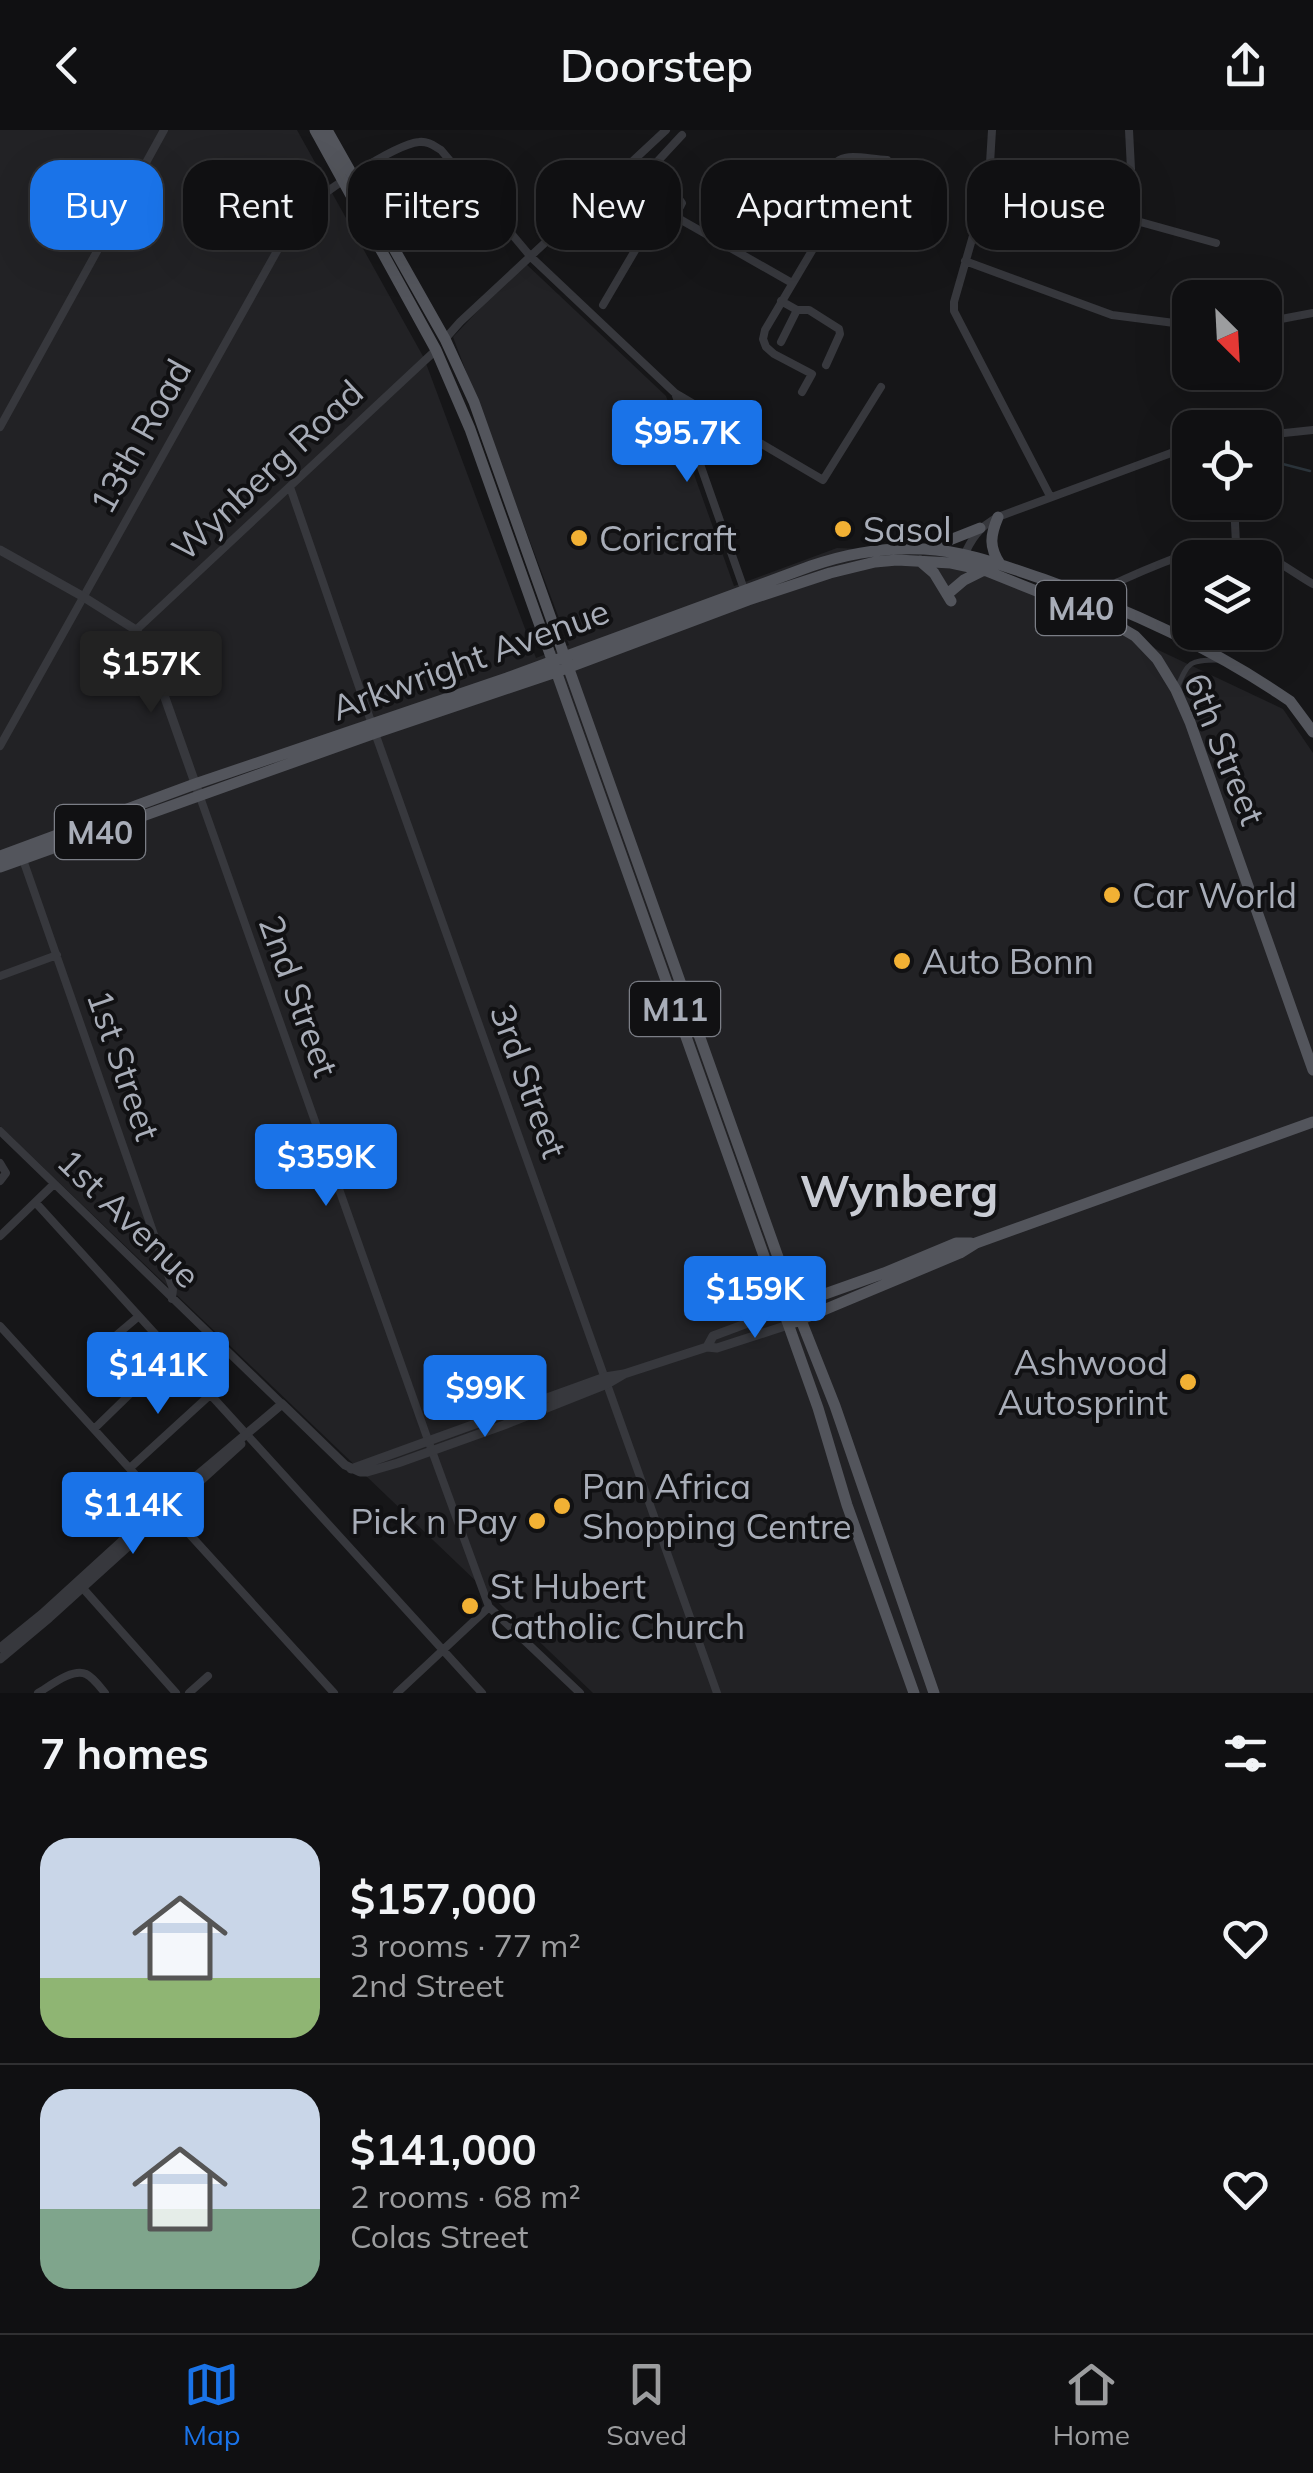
<!DOCTYPE html>
<html lang="en">
<head>
<meta charset="utf-8">
<style>
	body { margin:0; font-family:Mulish,sans-serif; background:#1e1e20; color:#f1f3f6; height:100vh; display:flex; flex-direction:column; font-size:38px; white-space:nowrap }
	* { box-sizing:border-box; margin:0 }
	p { font-size:32px; color:#9c9d9f }
	.icon { flex:none; width:55px; height:55px; fill:none; stroke:currentColor; stroke-width:2; stroke-linecap:round; stroke-linejoin:round }
	.map { position:relative; height:1563px; overflow:hidden }
	.drawer { display:flex; flex-direction:column; background:#101012; flex:1 }
	.drawer>* { flex:none }
	.guide { position:absolute; left:30px; top:30px; width:1255px; height:90px; display:flex; gap:20px }
	.needle { width:65px; rotate:156deg }
	.buttons { position:absolute; left:1172px; top:150px; display:grid; gap:20px }
	.buttons a { display:grid; place-items:center; width:110px; height:110px; border-radius:20px; background:#101012; box-shadow:0 10px 40px #0002,0 0 0 2px #303032; font-size:50px }
	.price { position:absolute; translate:-50% -85px; padding:0 22px; border-radius:10px; background:#1a73e8; color:#fff; font-size:32px; line-height:65px; filter:drop-shadow(0 2px 5px #0008) }
	.price::after { content:''; position:absolute; left:50%; top:60px; width:30px; height:22px; margin-left:-15px; background:inherit; clip-path:polygon(0 0,100% 0,50% 100%) }
	.price.selected { background:#222; color:#fff }
	ul { padding:0; list-style:none }
	li { display:flex; align-items:center; gap:30px; height:250px; padding:0 40px }
	li+li { border-top:2px solid #303032 }
	li span { display:grid; place-items:center; flex:none; width:280px; height:200px; border-radius:30px; color:#555 }
	li>.icon { margin-inline-start:auto }
	span .icon { width:120px; height:120px; fill:#fffc; stroke-width:1 }
	li b { font-size:42px }
	h2 { display:flex; justify-content:space-between; align-items:center; height:120px; padding:0 40px; font-size:42px }
	.pill { padding:0 35px; border-radius:30px; background:#101012; box-shadow:0 10px 40px #0002,0 0 0 2px #303032; font-size:35px; line-height:90px }
	.pill.selected { background:#1a73e8; color:#fff }
	header { display:flex; justify-content:space-between; align-items:center; height:130px; padding:0 40px; background:#101012; font-size:45px; font-weight:600 }
	.menu { display:flex; justify-content:space-around; align-items:center; height:140px; border-top:2px solid #303032; background:#101012; font-size:28px; color:#9c9d9f }
	.menu a { display:grid; justify-items:center; gap:5px }
	.menu .selected { color:#1a73e8 }
	.map>svg:first-child { display:block }
	.built { fill:#222225 }
	.lines { fill:none; stroke-linecap:round; stroke-linejoin:round }
	.stream { stroke:#2c353c; stroke-width:2.5 }
	.pedestrian { stroke:#37383d; stroke-width:5 }
	.minor { stroke:#37383d; stroke-width:8 }
	.tertiary { stroke:#37383d; stroke-width:9 }
	.primary { stroke:#53555c; stroke-width:11 }
	.poi-dot { fill:#f2b134; stroke:#111113; stroke-width:4 }
	.labels { text-anchor:middle; dominant-baseline:central; stroke-width:8; stroke-linejoin:round; paint-order:stroke }
	.shield { fill:#111113; stroke:#7b7e86; stroke-width:2.5 }
	.shield-label { font-size:32px; font-weight:bold; fill:#a8adb8 }
	.street-label { font-size:35px; fill:#a8adb8; stroke:#111113 }
	.poi-label { font-size:35px; fill:#a8adb8; stroke:#111113; text-anchor:start }
	.district-label { font-size:45px; font-weight:bold; fill:#c9ccd4; stroke:#111113 }
</style>
</head>
<body>
<header><svg class="icon" aria-label="back" viewBox="0 0 24 24"><path d="M15 5l-7 7 7 7"/></svg>Doorstep<svg class="icon" aria-label="share" viewBox="0 0 24 24"><path d="M12 15V3M7 8l5-5 5 5M5 13v7h14v-7"/></svg></header>
<div class="map">
<svg width="1313" height="1563" viewBox="0 0 1313 1563">
	<rect width="100%" height="100%" fill="#161618"/>
	<path class="built" d="M0,0H297L424,228L536,528L569,515L453,207L524,132L666,266L734,456L837,418L953,423L1283,579L1313,623V1563H593L0,996Z"/>
	<g class="lines">
		<path class="stream" d="M749,109L802,103
			M1265,332H1275L1310,341"/>
		<path class="pedestrian" d="M1178,556C1188,532 1190,530 1217,530"/>
		<path class="minor" d="M992,0L989,50L954,172V181L1050,366
			M611,50L792,153
			M989,50L1216,113
			M670,84L680,77L682,73L658,40L656,33L682,5
			M1119,87L1131,39L1129,0
			M965,131L1112,185L1190,195
			M781,171L797,180H809L839,199L840,204L826,235
			M603,175L660,78
			M1265,192L1313,183
			M445,209L460,192L666,0
			M781,212L797,180
			M802,262L812,244L774,224L766,217L763,209L765,200L832,87L833,80L824,64C831,17 848,27 887,30
			M675,263L745,462
			M0,297L164,0
			M1265,305L1313,300
			M290,357L375,603L717,1563
			M1234,372L1236,414
			M963,428C971,409 979,397 998,387L1190,316
			M1118,452L1123,480
			M1089,466C1119,451 1206,410 1237,414C1260,417 1292,442 1313,454
			M136,500L436,220
			M0,616L296,87C313,68 395,14 419,12C428,11 434,16 441,20L531,127L675,263L823,350L881,257
			M200,667L428,1310L489,1477L580,1563
			M21,724L173,1159L172,1169
			M0,846L57,825
			M0,1001L282,1274
			M0,1033L6,1043L0,1051
			M36,1073L482,1563
			M0,1106L54,1054
			M0,1196L334,1563
			M106,1214L139,1186
			M94,1299L132,1262
			M130,1338L211,1264
			M80,1455L176,1563
			M38,1563C50,1556 72,1538 86,1544C93,1547 100,1557 105,1563
			M189,1563L208,1546
			M397,1563L489,1477"/>
		<path class="tertiary" d="M0,420L82,466L136,500L146,514L200,667
			M707,1217L713,1206L783,1180
			M351,1339L605,1247L624,1244L707,1217L717,1218L788,1195
			M0,1518L42,1484L155,1381L282,1274L345,1335L360,1342H367L398,1333L504,1295L607,1254L624,1244
			M0,1529L49,1488L241,1314"/>
		<path class="primary" d="M315,0L436,220L470,299L818,1278L847,1375L914,1563
			M327,0L445,209L474,272L795,1175L835,1276L934,1563
			M998,387C990,406 989,417 1000,434
			M932,417L980,398
			M920,431L934,443L951,471
			M951,461L964,450L984,440
			M0,726L195,654L507,548L811,436C848,423 885,417 924,419C966,421 1004,436 1043,449C1126,479 1205,514 1278,563L1290,571L1313,602
			M0,737L375,603L556,542L748,470L830,443L875,432L897,430L951,433L984,440L1104,488L1135,506L1157,529L1176,560L1190,592L1313,940
			M791,1176L884,1143L956,1113H971
			M795,1192L960,1123L976,1113L1313,992"/>
	</g>
	<g class="poi-dot">
		<circle cx="843" cy="399" r="10"/>
		<circle cx="579" cy="408" r="10"/>
		<circle cx="1112" cy="765" r="10"/>
		<circle cx="902" cy="831" r="10"/>
		<circle cx="1188" cy="1252" r="10"/>
		<circle cx="562" cy="1376" r="10"/>
		<circle cx="537" cy="1391" r="10"/>
		<circle cx="470" cy="1476" r="10"/>
	</g>
	<g class="labels">
		<g class="shield">
			<rect x="1036" y="451" width="90" height="54" rx="8"/>
			<rect x="55" y="675" width="90" height="54" rx="8"/>
			<rect x="630" y="852" width="90" height="54" rx="8"/>
		</g>
		<g class="shield-label">
			<text x="1081" y="478">M40</text>
			<text x="100" y="702">M40</text>
			<text x="675" y="879">M11</text>
		</g>
		<g class="street-label">
			<text transform="translate(140 306) rotate(-61)">13th Road</text>
			<text transform="translate(267 340) rotate(-43)">Wynberg Road</text>
			<text transform="translate(470 529) rotate(-20)">Arkwright Avenue</text>
			<text transform="translate(1225 619) rotate(68)">6th Street</text>
			<text transform="translate(299 866) rotate(70)">2nd Street</text>
			<text transform="translate(124 935) rotate(71)">1st Street</text>
			<text transform="translate(529 951) rotate(70)">3rd Street</text>
			<text transform="translate(129 1088) rotate(44)">1st Avenue</text>
		</g>
		<g class="poi-label">
			<text x="863" y="399">Sasol</text>
			<text x="599" y="408">Coricraft</text>
			<text x="1132" y="765">Car World</text>
			<text x="922" y="831">Auto Bonn</text>
			<text x="1168" y="1232" text-anchor="end">Ashwood<tspan x="1168" dy="40">Autosprint</tspan></text>
			<text x="582" y="1356">Pan Africa<tspan x="582" dy="40">Shopping Centre</tspan></text>
			<text x="517" y="1391" text-anchor="end">Pick n Pay</text>
			<text x="490" y="1456">St Hubert<tspan x="490" dy="40">Catholic Church</tspan></text>
		</g>
		<g class="district-label">
			<text x="899" y="1060">Wynberg</text>
		</g>
	</g>
</svg>
<div class="buttons">
<a><svg class="needle" viewBox="-14 -14 28 28"><path d="M0-13l5 13h-10z" fill="#e53935"/><path d="M0 13l5-13h-10z" fill="#9c9d9f"/></svg></a>
<a><svg class="icon" aria-label="locate" viewBox="0 0 24 24"><circle cx="12" cy="12" r="6"/><path d="M12 2v4M12 18v4M2 12h4M18 12h4"/></svg></a>
<a><svg class="icon" aria-label="layers" viewBox="0 0 24 24"><path d="M12 4l9 5-9 5-9-5zM3 14l9 5 9-5"/></svg></a>
</div>
<b class="price" style="left:687px;top:355px">$95.7K</b>
<b class="price selected" style="left:151px;top:586px">$157K</b>
<b class="price" style="left:326px;top:1079px">$359K</b>
<b class="price" style="left:755px;top:1211px">$159K</b>
<b class="price" style="left:158px;top:1287px">$141K</b>
<b class="price" style="left:485px;top:1310px">$99K</b>
<b class="price" style="left:133px;top:1427px">$114K</b>
<div class="guide">
<a class="pill selected">Buy</a>
<a class="pill">Rent</a>
<a class="pill">Filters</a>
<a class="pill">New</a>
<a class="pill">Apartment</a>
<a class="pill">House</a>
</div>
</div>
<section class="drawer">
<h2>7 homes<svg class="icon" aria-label="filters" viewBox="0 0 24 24"><path d="M4 7h16M4 17h16"/><circle cx="9" cy="7" r="2"/><circle cx="15" cy="17" r="2"/></svg></h2>
<ul>
<li><span style="background:linear-gradient(#c9d6e8 70%,#8fb573 0)"><svg class="icon" aria-label="home" viewBox="0 0 24 24"><path d="M3 11l9-7 9 7M6 9v11h12V9"/></svg></span><div><b>$157,000</b><p>3 rooms · 77 m²</p><p>2nd Street</p></div><svg class="icon" aria-label="heart" viewBox="0 0 24 24"><path d="M12 20l-8-8c-3-5 5-10 8-4 3-6 11-1 8 4z"/></svg></li>
<li><span style="background:linear-gradient(#c9d6e8 60%,#7fa58c 0)"><svg class="icon" aria-label="home" viewBox="0 0 24 24"><path d="M3 11l9-7 9 7M6 9v11h12V9"/></svg></span><div><b>$141,000</b><p>2 rooms · 68 m²</p><p>Colas Street</p></div><svg class="icon" aria-label="heart" viewBox="0 0 24 24"><path d="M12 20l-8-8c-3-5 5-10 8-4 3-6 11-1 8 4z"/></svg></li>
</ul>
</section>
<nav class="menu">
<a class="selected"><svg class="icon" aria-label="map" viewBox="0 0 24 24"><path d="M3 6l6-2 6 2 6-2v14l-6 2-6-2-6 2zM9 4v14M15 6v14"/></svg>Map</a>
<a><svg class="icon" aria-label="saved" viewBox="0 0 24 24"><path d="M7 4h10v16l-5-4-5 4z"/></svg>Saved</a>
<a><svg class="icon" aria-label="home" viewBox="0 0 24 24"><path d="M3 11l9-7 9 7M6 9v11h12V9"/></svg>Home</a>
</nav>
</body>
</html>
